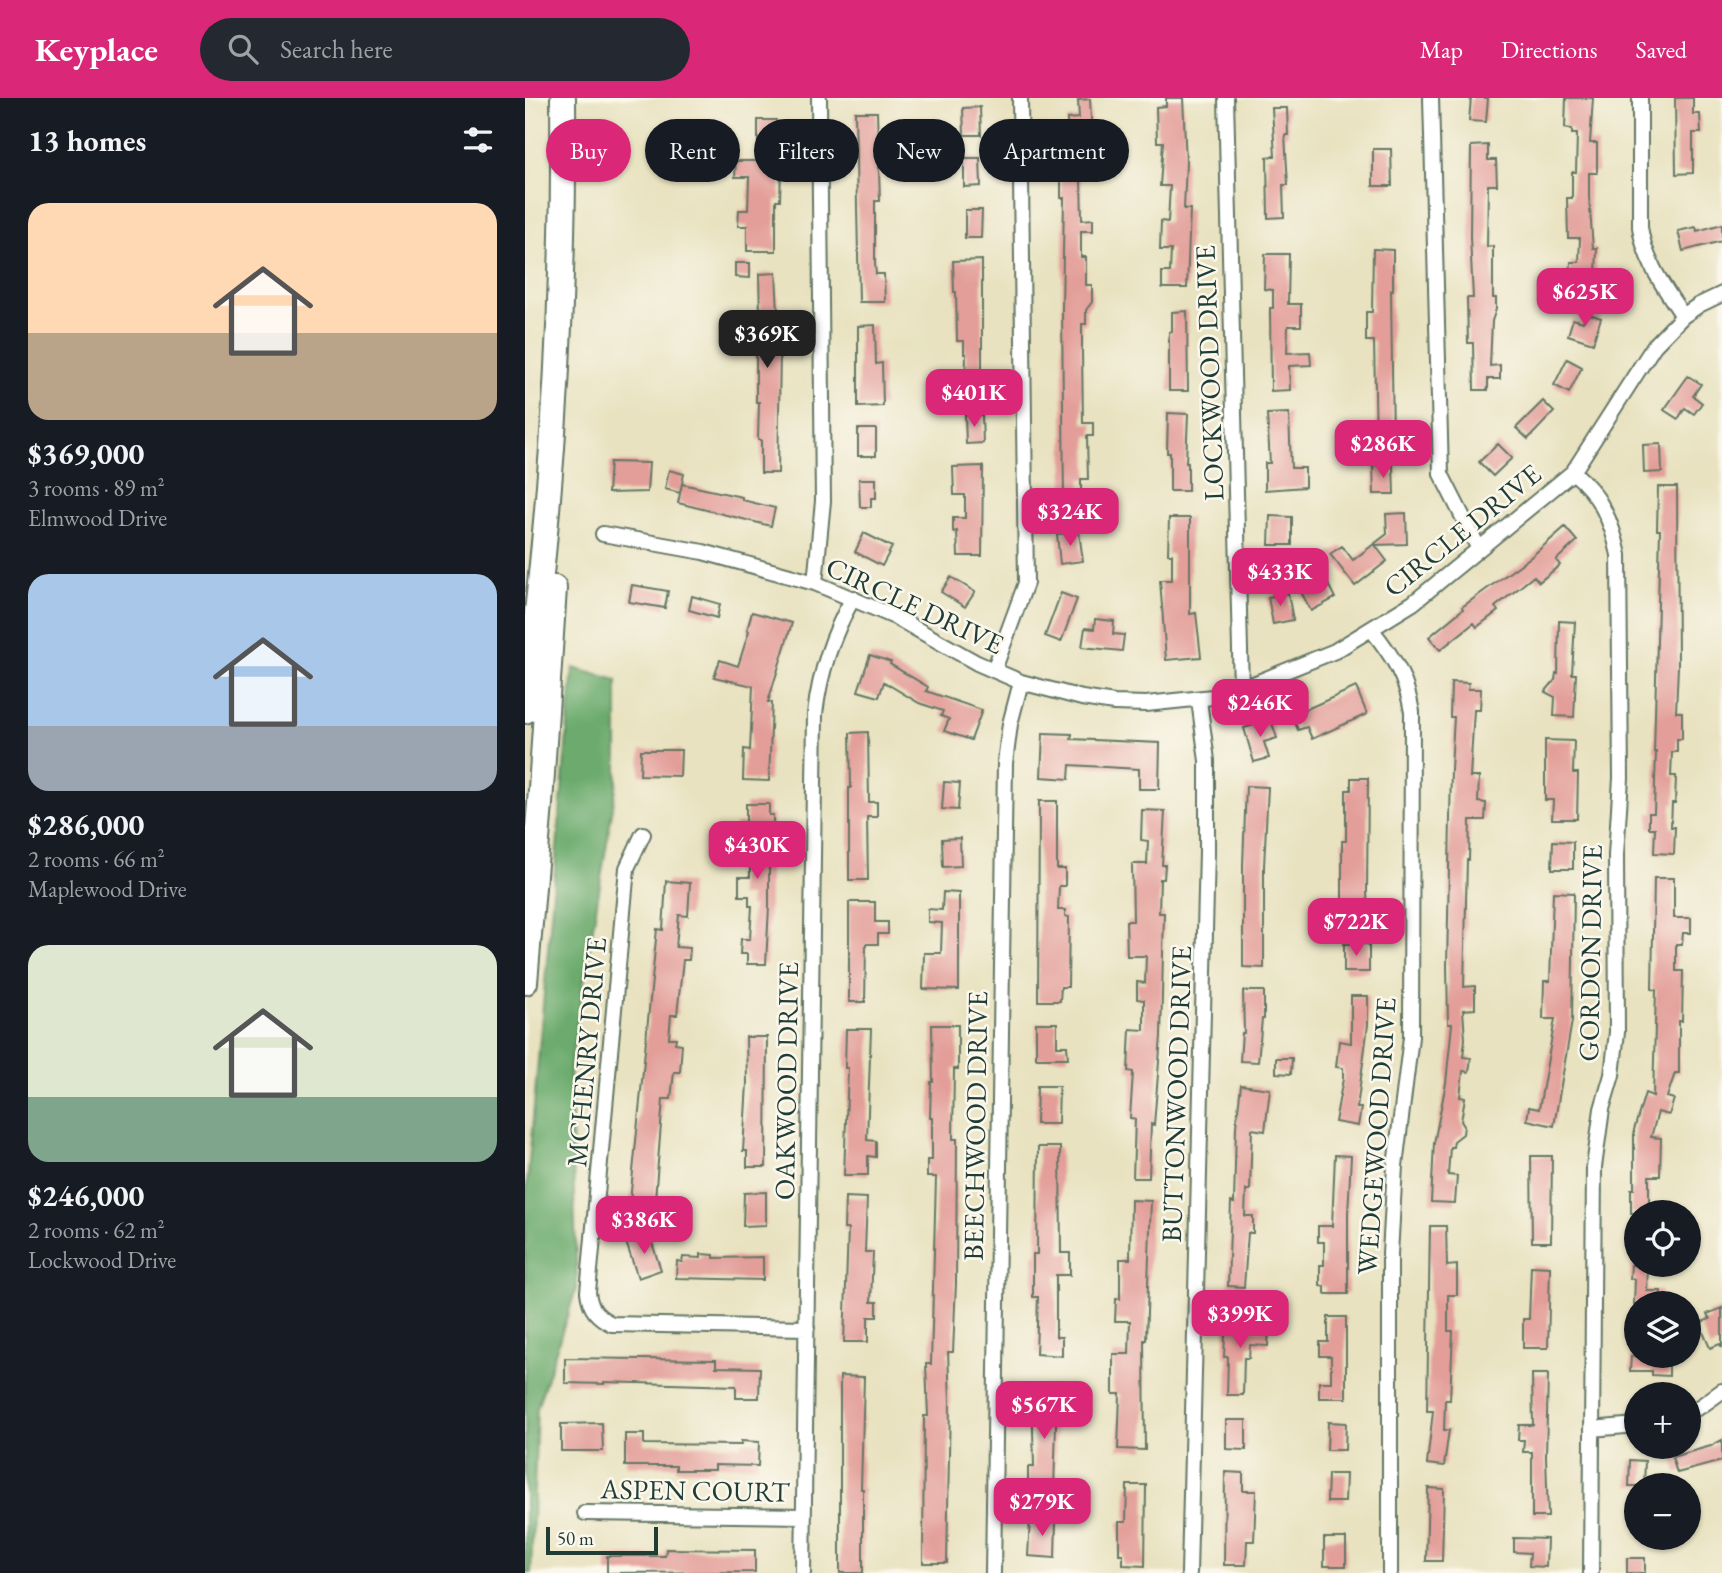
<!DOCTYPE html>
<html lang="en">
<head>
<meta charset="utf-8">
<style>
	body { margin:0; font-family:"EB Garamond",serif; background:#242831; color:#f1f3f6; height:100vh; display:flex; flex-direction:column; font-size:26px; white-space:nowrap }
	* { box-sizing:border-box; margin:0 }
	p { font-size:23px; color:#9ea1a6 }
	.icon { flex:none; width:38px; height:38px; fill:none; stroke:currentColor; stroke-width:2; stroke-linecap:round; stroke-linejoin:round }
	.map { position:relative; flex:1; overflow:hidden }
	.side { display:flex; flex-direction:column; background:#171b24; width:525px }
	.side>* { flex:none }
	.banner { position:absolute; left:21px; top:21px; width:665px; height:63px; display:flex; gap:14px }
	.buttons { position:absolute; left:1099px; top:1102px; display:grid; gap:14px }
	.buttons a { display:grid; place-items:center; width:77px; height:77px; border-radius:50%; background:#171b24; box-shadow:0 2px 5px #0004; font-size:35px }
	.scale { position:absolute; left:21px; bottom:18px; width:112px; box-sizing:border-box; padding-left:7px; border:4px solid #1f3d34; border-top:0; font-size:19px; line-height:24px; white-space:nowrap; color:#1f3d34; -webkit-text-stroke:5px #fbf7ec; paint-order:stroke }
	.price { position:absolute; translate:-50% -60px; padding:0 16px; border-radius:14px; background:#db2777; color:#fff; font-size:23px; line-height:46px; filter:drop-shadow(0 2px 4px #0008) }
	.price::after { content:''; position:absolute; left:50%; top:42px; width:21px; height:16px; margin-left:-10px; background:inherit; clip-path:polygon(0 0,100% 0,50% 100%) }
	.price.current { background:#222; color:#fff }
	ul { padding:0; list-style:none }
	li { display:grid; align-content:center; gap:14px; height:371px; padding:0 28px }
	li span { display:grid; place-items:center; height:217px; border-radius:21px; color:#555 }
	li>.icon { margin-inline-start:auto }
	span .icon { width:126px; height:126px; fill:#fffc; stroke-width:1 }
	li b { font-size:30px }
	h2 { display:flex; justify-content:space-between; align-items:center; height:84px; padding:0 28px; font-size:30px }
	.pill { padding:0 24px; border-radius:32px; background:#171b24; box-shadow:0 2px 5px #0004; font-size:24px; line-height:63px }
	.pill.current { background:#db2777; color:#fff }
	header { display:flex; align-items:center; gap:42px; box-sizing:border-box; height:98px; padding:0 35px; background:#db2777; color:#fff }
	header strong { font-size:33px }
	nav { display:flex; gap:38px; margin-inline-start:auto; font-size:24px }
	.search { width:490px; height:63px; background:#242831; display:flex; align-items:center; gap:18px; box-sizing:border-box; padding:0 24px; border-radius:38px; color:#9ea1a6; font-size:26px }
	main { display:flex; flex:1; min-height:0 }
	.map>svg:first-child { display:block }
	.forest { fill:#6cab6d; stroke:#467450; stroke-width:2 }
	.building { fill:#e39e99 }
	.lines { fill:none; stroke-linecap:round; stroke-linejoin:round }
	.minor-casing { stroke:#657765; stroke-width:18 }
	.motorway-casing { stroke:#657765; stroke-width:28 }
	.minor { stroke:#fff; stroke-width:14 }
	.motorway { stroke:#fff; stroke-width:24 }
	.labels { text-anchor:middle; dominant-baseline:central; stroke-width:5; stroke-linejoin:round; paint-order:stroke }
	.street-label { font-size:28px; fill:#1f3d34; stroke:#fbf7ec }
</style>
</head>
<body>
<header>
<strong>Keyplace</strong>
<div class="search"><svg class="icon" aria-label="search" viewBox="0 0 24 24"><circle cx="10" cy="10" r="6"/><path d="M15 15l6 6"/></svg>Search here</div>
<nav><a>Map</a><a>Directions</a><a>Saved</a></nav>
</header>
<main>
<section class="side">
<h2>13 homes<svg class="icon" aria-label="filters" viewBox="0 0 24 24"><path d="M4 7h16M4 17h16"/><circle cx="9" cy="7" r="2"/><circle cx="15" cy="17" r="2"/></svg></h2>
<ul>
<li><span style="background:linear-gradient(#ffd9b3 60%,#b9a48a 0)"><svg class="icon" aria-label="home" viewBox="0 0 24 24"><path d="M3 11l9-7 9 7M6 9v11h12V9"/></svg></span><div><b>$369,000</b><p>3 rooms · 89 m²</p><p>Elmwood Drive</p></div></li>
<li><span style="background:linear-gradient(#a9c7e8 70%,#9aa5b1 0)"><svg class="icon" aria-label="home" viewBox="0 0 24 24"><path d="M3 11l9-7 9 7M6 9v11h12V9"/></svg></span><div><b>$286,000</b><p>2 rooms · 66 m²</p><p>Maplewood Drive</p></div></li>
<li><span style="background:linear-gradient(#dfe7d0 70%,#7fa58c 0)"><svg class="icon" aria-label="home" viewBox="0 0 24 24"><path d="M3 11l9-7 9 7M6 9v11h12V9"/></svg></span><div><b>$246,000</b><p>2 rooms · 62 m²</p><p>Lockwood Drive</p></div></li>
</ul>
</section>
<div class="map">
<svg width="1197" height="1475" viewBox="0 0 1197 1475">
	<rect width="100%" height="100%" fill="#fbf7ec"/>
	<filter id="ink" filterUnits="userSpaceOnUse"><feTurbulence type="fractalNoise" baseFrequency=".0143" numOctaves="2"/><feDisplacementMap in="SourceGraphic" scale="14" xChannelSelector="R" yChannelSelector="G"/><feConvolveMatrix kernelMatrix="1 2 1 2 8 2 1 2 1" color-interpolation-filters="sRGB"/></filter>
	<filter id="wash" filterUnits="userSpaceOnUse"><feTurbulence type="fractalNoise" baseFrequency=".00686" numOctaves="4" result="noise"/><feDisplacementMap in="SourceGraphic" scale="28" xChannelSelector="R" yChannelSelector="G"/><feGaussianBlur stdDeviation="1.57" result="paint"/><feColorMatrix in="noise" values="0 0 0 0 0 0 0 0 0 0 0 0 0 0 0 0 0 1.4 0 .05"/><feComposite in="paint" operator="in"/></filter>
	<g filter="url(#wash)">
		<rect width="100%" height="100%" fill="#e8e2c0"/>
		<path class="forest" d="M48,570L92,582V684L45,968L52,1188L12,1310L6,1475H0V1108Z"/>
		<g id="blocks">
			<path class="building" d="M641,0H658L661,64L659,111H665L662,190H637V174H645L646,152H635L636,123L643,124L645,88H635L638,44H632L631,9L641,8Z
				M946,0H963L961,24L944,23Z
				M1041,0H1068L1065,45H1072V75H1064V99L1068,150H1072L1071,176H1045L1046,164H1054L1055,140H1043L1042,100H1047V74H1051L1052,36H1047V31L1040,30Z
				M1150,0H1168V16H1175L1176,35H1168V75L1151,76Z
				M565,1L567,39L555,40L557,122L568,121V133H556V159H561V187H567V204L561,212V226H557V253L558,325H568V338H562L563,381H556V405H539L537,212L539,100H536V59H543L542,21L554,20L553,2Z
				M455,9L456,37H439L438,10Z
				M747,10H762L763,37H760L763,87H758L759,119L743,120L742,59L750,58Z
				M330,14H352L355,103H350V166L351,176H359L360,204H334Z
				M233,22H251L250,72H256L255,102H251V153H222V128H213L214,112H223L224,79H210L211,63H233Z
				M963,47V62H971L972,87H963L962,149L968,148V200H971V211L967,223L965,268L975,267V281H963V292H949L948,245H943L942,200H948L945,139L946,48Z
				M848,51H866L867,88H848Z
				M439,60H455L456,88L439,89Z
				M440,112H457L456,140H440Z
				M1197,126V143L1158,153L1153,133L1171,129L1172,133Z
				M848,151L868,152V192H866L868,344H851L849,243H841V214H847Z
				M740,156H764L763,206H776V228H763L762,255L785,254L786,267L764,268L765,292L746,293L745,210H748V192L739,191Z
				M457,162V293H440L441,256H439V243H432L431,194H429L428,163Z
				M210,165H225V180L210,179Z
				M251,175L255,254L253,375H236V342H233L234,304H231V255H223L222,218H235L234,176Z
				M662,213L663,293H644V234L647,233V214Z
				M1061,215L1076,220L1068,245L1043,237L1048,221L1058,224Z
				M350,227L351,266L357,265L358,308L333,309V228Z
				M1042,261L1057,269L1044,295L1029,287Z
				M1163,278L1176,286L1168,298L1177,305L1169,316L1160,310L1153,321L1139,312Z
				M1018,303L1029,314L1003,341L991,330Z
				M643,315L663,316L661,365H663V393H645V355H642Z
				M764,315L766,370H780V389L740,392V365H745L742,316Z
				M440,317H457L458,345L441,346Z
				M333,331H351V358H333Z
				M973,346L987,360L968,378L954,364Z
				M1136,346L1137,374L1119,375L1118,347Z
				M85,364L124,365L122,394L83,395Z
				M848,367H868L869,396H849Z
				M458,368L457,458H433L432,433L428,434V420H440V397H429L428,369Z
				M144,372L159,376L155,395L140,391Z
				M334,381H351V400H346V409H335Z
				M157,386L217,399V402L250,410L246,428L153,405Z
				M1133,389H1152L1153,568L1151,614H1157V641H1152V654H1147L1146,678H1151L1150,705H1147L1146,729H1150L1149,756L1129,755L1130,730H1124V715H1129L1131,654H1129L1135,432H1132Z
				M881,415L882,446L850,447L862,463L830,488L805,456L817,448L828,462L862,436L861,416Z
				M745,418L767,419V447H744Z
				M644,420H665V516L671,515L676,559L641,562L635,482H647V456H643Z
				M1040,429L1052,443L1031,462L1035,467L1014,484L1009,478L970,509L973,513L952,529L949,525L915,552L904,539L938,511L937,509L1007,458Z
				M554,434L558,463L535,466L532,436Z
				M339,435L367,449L357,468L330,454Z
				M426,479L450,494L440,509L416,494Z
				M802,484L810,500L786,513L775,492L789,485L792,490Z
				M107,487L143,493L140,510L104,504Z
				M536,495L552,501L536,544L520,538Z
				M763,495L768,522L748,526L743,499Z
				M167,498L195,506L192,520L164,512Z
				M227,514L267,525L243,604H247L244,683L218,682L219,651L225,652L228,588L189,579L195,562L213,568L224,533L222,532Z
				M570,521L589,523L588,536L599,537L597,553L557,549L560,530L569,531Z
				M1034,523L1050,524L1047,576H1051L1049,619L1029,618L1030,599L1020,594L1030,582L1031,575L1033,576Z
				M345,557L366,564L365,566L403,589L401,593L457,612L446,642L419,633L424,621L416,618L418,613L394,605L359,584L354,599L333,593Z
				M926,584L944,585L943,591H956L955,612H949L945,679H954L953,704L961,705L960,722H945L944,762H942L939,889L950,888V911L938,912L940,941L938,959L946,960L944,974L938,973L935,999L940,1000L936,1023L939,1028L938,1036L929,1043L928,1049H925L923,1077L932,1078L930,1105L906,1104L909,1045L921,985L927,926H923L922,868L926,671L929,619H925Z
				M831,589L842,616L787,641L782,629L773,632L768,620L777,617L775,614Z
				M746,622L752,640L739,644L744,660L729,664L719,630Z
				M343,634L344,704H352V719H342L343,782H324V690H326L325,635Z
				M518,635L547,636L546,641L635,645L634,691H614V671L545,667L544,681L516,679Z
				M1020,642L1049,643L1048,675H1053L1052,721H1027L1028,702H1020Z
				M116,652H156L155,678L115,677Z
				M826,680H843L842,795L844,824L826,825V811L817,812V743H821V692H826Z
				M419,684L435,685L433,712L417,711Z
				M721,688L743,689L739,768V870L718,869V767Z
				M514,703H532V771H540V788H534L533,812H540V818L544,819L543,889H536L535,903H513Z
				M221,706H244V717H248V735H244V808L241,866H222V856H215L216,841H225L227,808H224V798H214V779H225V762H229V739H210V726H221Z
				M617,712L640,713L637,767H640L639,781H635L634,815H639L636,938L629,1027L626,1026L624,1080H608L610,1021L605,1020L608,974L603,973L605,931L619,932V902L612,901V884L620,885L621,858H602L601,823H608L607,766H622L623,743L616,742Z
				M435,740L436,768L418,769L417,741Z
				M1028,743L1048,744V771H1027Z
				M1129,780H1149V820H1166V835H1158L1157,846H1151V873H1158L1157,923H1154V975H1150L1142,999L1149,1001L1144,1017L1133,1014L1126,1039L1136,1040L1135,1078H1124V1115H1106V1091H1109V1032L1120,995L1128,998L1131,892L1127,891Z
				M141,783L165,785L163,818L154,817L151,849L165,850L164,862H158L152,917H146L144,940H151L150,945L157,946L155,974H149L146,1001H138L128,1127L103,1124L132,831L138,832Z
				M418,794L434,795V892L398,891L399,855H416L417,825L403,824V811L417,812Z
				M1028,794L1049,795L1047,923L1029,1028L1002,1022L1004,1009L1014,1011L1030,921H1018L1019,883H1025Z
				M324,804H350V824H363V836H353V846H341L340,904H324Z
				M819,846H844V874H819Z
				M718,893H739V921H737L733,964L715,963L717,935H719Z
				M826,898H843V927L832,1010H836L833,1028L810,1024L818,981V970L811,969L814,943L826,945Z
				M511,925H532V948H542L543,960H511Z
				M407,927H433V971H429L428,1041H432L431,1185L428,1254H423L425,1303L422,1465H398L399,1318H403L401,1266H406L411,1079H402V1062H407V1020H405L406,984H408Z
				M321,931H346L342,1042L351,1043V1059L343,1058V1077H319L323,970H320Z
				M221,939H242L241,1069H222V1053H218L222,985Z
				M751,960H767L766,976L751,975Z
				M716,987L745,991L740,1033L727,1031L725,1092H721L720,1118H728V1135H723L719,1189L703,1188L706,1104L709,1105L711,1029Z
				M512,988H534L533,1026H511Z
				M513,1049H535L536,1155H545V1177H531V1239H537V1258L511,1256L513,1199H508V1156H512Z
				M810,1057L826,1058L823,1116V1196H800V1189L795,1188V1167H799V1144H793V1128H807Z
				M1006,1058H1027L1026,1144H1007Z
				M241,1094V1127L218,1128L219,1095Z
				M320,1099L342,1100L340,1154H348L346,1204H352V1219H343V1244H319L323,1131H319Z
				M606,1102L626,1103L621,1242H619L620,1352L593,1351L595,1296H588V1256H604L605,1223H590L591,1201H595V1161H605Z
				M905,1128H921L922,1168L932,1167V1197H923V1233H928L925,1302H920L919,1332H924L919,1368L902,1366L908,1313H902Z
				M124,1136L136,1172L113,1180L101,1144Z
				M176,1156L189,1157V1160L238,1159V1182L151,1180L152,1163L157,1164L158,1159L176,1160Z
				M1106,1167H1123L1122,1193H1136L1135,1206H1109L1110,1181H1105Z
				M1006,1168L1025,1169L1023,1250H998V1221H1004Z
				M1197,1210V1250L1195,1246L1185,1250L1174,1225L1185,1221L1182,1216Z
				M701,1217L720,1218V1231L744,1232L743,1248L725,1247L724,1260H719L718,1297H702L703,1259H699Z
				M803,1219H821V1300H794V1284H806V1258H795V1244H803Z
				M1106,1258H1144V1278L1127,1277V1273H1105Z
				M40,1260L191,1262V1269L235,1270L234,1300H211V1288L79,1284V1286L40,1285Z
				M1007,1276H1023L1021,1358L1023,1419H1007V1354H998L999,1342H993L994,1327H1008Z
				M315,1278L339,1279L336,1391H338V1475H315Z
				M507,1293L532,1294L529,1392L503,1391V1369H509Z
				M701,1322H721V1352L701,1351Z
				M803,1324L821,1325L820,1352H802Z
				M77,1325L78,1353H36V1326Z
				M100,1336H119V1346L216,1347V1343L234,1344L233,1368L190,1367V1372H151V1368H100Z
				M1197,1342V1363L1152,1375L1147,1359L1186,1348Z
				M1105,1362L1120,1363L1119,1388H1104Z
				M700,1374L718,1375V1393H731L729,1443H722L721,1467H699Z
				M803,1376H821L820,1404H802Z
				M602,1387H621L620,1468L598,1467V1456H594V1424H601Z
				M903,1390L919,1391L917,1463H901Z
				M505,1421L531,1422L530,1460L503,1458Z
				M799,1440H821V1468H799Z
				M989,1440L1022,1441L1021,1469L1004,1468L1005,1455L989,1454Z
				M141,1451L230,1452V1474L82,1475V1458H140Z
				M1102,1460H1120V1475H1102Z"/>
		</g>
	</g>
	<g filter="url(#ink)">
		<use href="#blocks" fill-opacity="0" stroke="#657765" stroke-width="2"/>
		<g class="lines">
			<g class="minor-casing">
				<path id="minor" d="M701,0L716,591
					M906,0L916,376L954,451
					M1115,0V129C1120,164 1139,189 1158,218
					M1048,374C1075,396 1087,424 1094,457L1096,680L1091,757L1092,934L1087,977L1077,1011L1069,1069L1066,1475
					M78,436L178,454L290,485L370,519L452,565L496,584L557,600L589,605L621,606L688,599L716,591L810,553L888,505L1048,374L1129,248L1158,218L1174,207L1197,196
					M290,485L298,403L294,0
					M847,532C869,560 881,579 887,614L886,939L870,1068L865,1156V1475
					M469,572L501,485L495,0
					M118,736L102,770L63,1194C65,1211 72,1219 87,1226L282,1230
					M1164,1314L1176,1308L1197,1293
					M1067,1331L1111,1327
					M60,1415L279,1418
					M278,1475L290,616C295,573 307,537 328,500
					M468,1475L480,665L485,626L496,584
					M664,1475L682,753V663L674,602"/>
			</g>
			<g class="motorway-casing">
				<path id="motorway" d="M0,613C27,410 40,205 38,0
					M0,884L15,706L29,490"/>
			</g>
			<use href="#minor" class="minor"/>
			<use href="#motorway" class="motorway"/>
		</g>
	</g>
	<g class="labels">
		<g class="street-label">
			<text transform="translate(684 275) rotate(-92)">LOCKWOOD DRIVE</text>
			<text transform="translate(937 432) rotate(-39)">CIRCLE DRIVE</text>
			<text transform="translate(390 507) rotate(25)">CIRCLE DRIVE</text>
			<text transform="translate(1065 855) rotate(-89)">GORDON DRIVE</text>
			<text transform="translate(61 954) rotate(-85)">MCHENRY DRIVE</text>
			<text transform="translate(261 983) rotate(-89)">OAKWOOD DRIVE</text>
			<text transform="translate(651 996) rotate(-88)">BUTTONWOOD DRIVE</text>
			<text transform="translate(450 1028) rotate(-89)">BEECHWOOD DRIVE</text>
			<text transform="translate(851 1038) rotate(-86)">WEDGEWOOD DRIVE</text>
			<text transform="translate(170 1392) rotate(1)">ASPEN COURT</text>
		</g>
	</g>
</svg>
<div class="buttons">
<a><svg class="icon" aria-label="locate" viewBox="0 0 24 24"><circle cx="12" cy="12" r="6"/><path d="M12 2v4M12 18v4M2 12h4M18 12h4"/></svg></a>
<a><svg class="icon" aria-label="layers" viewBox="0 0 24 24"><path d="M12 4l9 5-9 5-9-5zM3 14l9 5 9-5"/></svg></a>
<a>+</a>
<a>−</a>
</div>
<div class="scale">50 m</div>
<b class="price" style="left:1060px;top:230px">$625K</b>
<b class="price current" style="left:242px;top:272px">$369K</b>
<b class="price" style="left:449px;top:331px">$401K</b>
<b class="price" style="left:858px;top:382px">$286K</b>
<b class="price" style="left:545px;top:450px">$324K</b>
<b class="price" style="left:755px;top:510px">$433K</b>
<b class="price" style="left:735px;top:641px">$246K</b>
<b class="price" style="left:232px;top:783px">$430K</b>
<b class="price" style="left:831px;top:860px">$722K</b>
<b class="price" style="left:119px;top:1158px">$386K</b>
<b class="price" style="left:715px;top:1252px">$399K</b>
<b class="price" style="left:519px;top:1343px">$567K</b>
<b class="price" style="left:517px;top:1440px">$279K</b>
<div class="banner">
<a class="pill current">Buy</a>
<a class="pill">Rent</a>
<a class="pill">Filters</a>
<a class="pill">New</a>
<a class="pill">Apartment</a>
</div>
</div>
</main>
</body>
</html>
